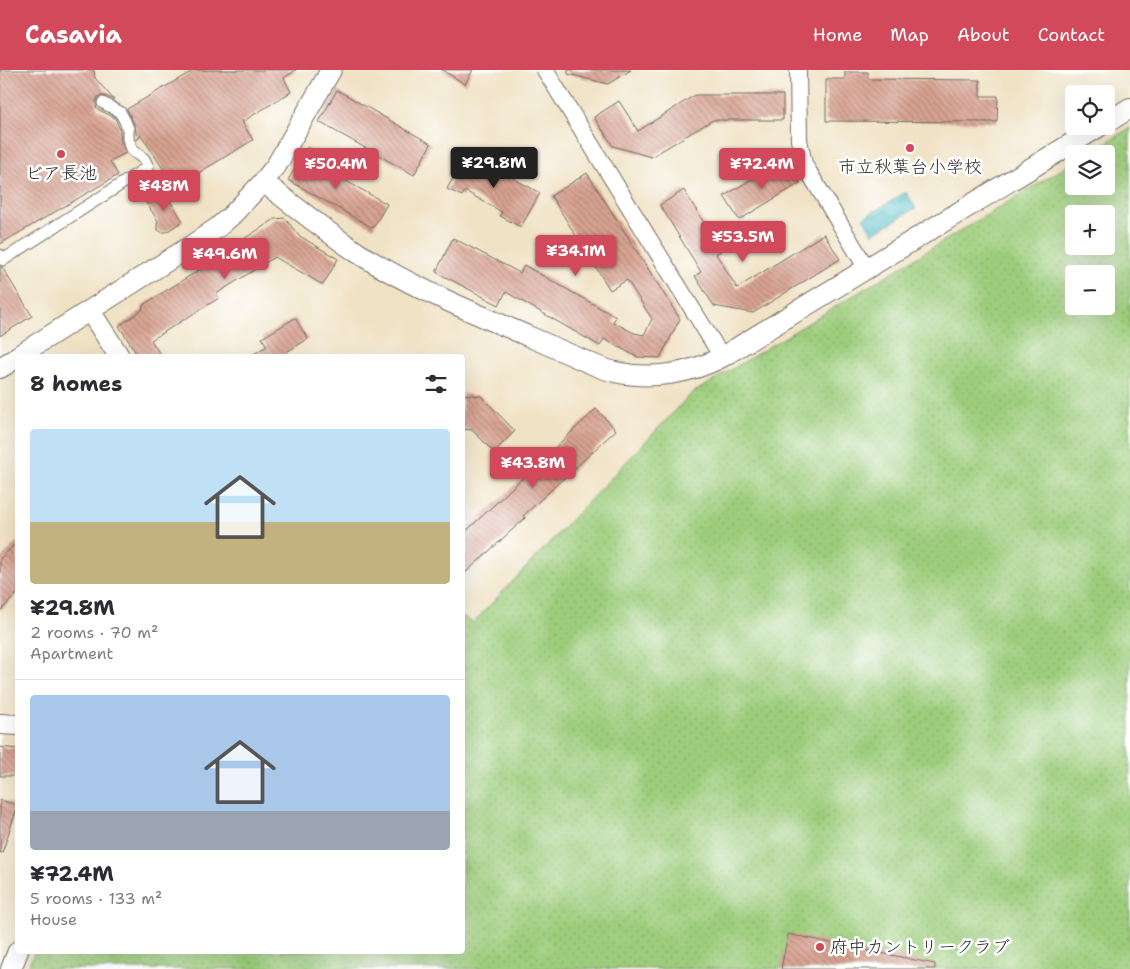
<!DOCTYPE html>
<html lang="en">
<head>
<meta charset="utf-8">
<style>
	body { margin:0; font-family:"Shantell Sans","Klee One",sans-serif; background:#f2f2f3; color:#2b2b33; height:100vh; display:flex; flex-direction:column; font-size:19px; white-space:nowrap }
	* { box-sizing:border-box; margin:0 }
	p { font-size:16px; color:#7c7c81 }
	.icon { flex:none; width:28px; height:28px; fill:none; stroke:currentColor; stroke-width:2; stroke-linecap:round; stroke-linejoin:round }
	.map { position:relative; flex:1; overflow:hidden }
	.side { position:absolute; left:15px; top:284px; width:450px; height:600px; display:flex; flex-direction:column; background:#fff; border-radius:5px; box-shadow:0 5px 20px #0002 }
	.side>* { flex:none }
	.tools { position:absolute; left:1065px; top:15px; display:grid; gap:10px }
	.tools a { display:grid; place-items:center; width:50px; height:50px; border-radius:5px; background:#fff; box-shadow:0 5px 20px #0002; font-size:25px }
	.price { position:absolute; translate:-50% -42px; padding:0 11px; border-radius:5px; background:#d1495b; color:#fff; font-size:16px; line-height:32px; filter:drop-shadow(0 1px 2px #0008) }
	.price::after { content:''; position:absolute; left:50%; top:30px; width:15px; height:11px; margin-left:-8px; background:inherit; clip-path:polygon(0 0,100% 0,50% 100%) }
	.price.selected { background:#222; color:#fff }
	ul { padding:0; list-style:none }
	li { display:grid; align-content:center; gap:10px; height:265px; padding:0 15px }
	li+li { border-top:1px solid #e1e1e2 }
	li span { display:grid; place-items:center; height:155px; border-radius:5px; color:#555 }
	li>.icon { margin-inline-start:auto }
	span .icon { width:90px; height:90px; fill:#fffc; stroke-width:1 }
	li b { font-size:21px }
	h2 { display:flex; justify-content:space-between; align-items:center; height:60px; padding:0 15px; font-size:21px }
	header { display:flex; align-items:center; gap:30px; box-sizing:border-box; height:70px; padding:0 25px; background:#d1495b; color:#fff }
	header strong { font-size:24px }
	nav { display:flex; gap:28px; margin-inline-start:auto; font-size:18px }
	.map>svg:first-child { display:block }
	.grass { fill:url(#grass-dots); stroke:#647c54; fill-rule:evenodd }
	.water { fill:url(#water-waves); stroke:#3e7579 }
	.building { fill:url(#building-back-hatch) }
	.lines { fill:none; stroke-linecap:round; stroke-linejoin:round }
	.pedestrian-casing { stroke:#706b61; stroke-width:13 }
	.minor-casing { stroke:#706b61; stroke-width:18 }
	.tertiary-casing { stroke:#706b61; stroke-width:22 }
	.pedestrian { stroke:#fff; stroke-width:11 }
	.minor { stroke:#fff; stroke-width:16 }
	.tertiary { stroke:#fff; stroke-width:20 }
	.poi-dot { fill:#d1495b; stroke:#fff; stroke-width:2 }
	.labels { text-anchor:middle; dominant-baseline:central; stroke-width:5; stroke-linejoin:round; paint-order:stroke }
	.poi-label { font-size:18px; fill:#2b2b2b; stroke:#fff }
</style>
</head>
<body>
<header>
<strong>Casavia</strong>
<nav><a>Home</a><a>Map</a><a>About</a><a>Contact</a></nav>
</header>
<div class="map">
<svg width="1130" height="899" viewBox="0 0 1130 899">
	<defs>
		<pattern id="grass-dots" width="8" height="8" patternUnits="userSpaceOnUse" patternTransform="scale(1.25)"><rect width="8" height="8" fill="#9dcd7c"/><path d="M2 2h.1M6 6h.1" fill="none" stroke="#87b06b" stroke-width="1.8" stroke-linecap="round"/></pattern>
		<pattern id="water-waves" width="16" height="10" patternUnits="userSpaceOnUse" patternTransform="scale(1.25)"><rect width="16" height="10" fill="#51bfc7"/><path d="M0 5q4-4 8 0t8 0" fill="none" stroke="#439ba2"/></pattern>
		<pattern id="building-back-hatch" width="6" height="6" patternUnits="userSpaceOnUse" patternTransform="scale(1.25)"><rect width="6" height="6" fill="#d8a291"/><path d="M-1 5l2 2M0 0l6 6M5-1l2 2" fill="none" stroke="#af8477"/></pattern>
	</defs>
	<rect width="100%" height="100%" fill="#fff"/>
	<filter id="ink" filterUnits="userSpaceOnUse"><feTurbulence type="fractalNoise" baseFrequency=".02" numOctaves="2"/><feDisplacementMap in="SourceGraphic" scale="10" xChannelSelector="R" yChannelSelector="G"/><feConvolveMatrix kernelMatrix="1 2 1 2 8 2 1 2 1" color-interpolation-filters="sRGB"/></filter>
	<filter id="wash" filterUnits="userSpaceOnUse"><feTurbulence type="fractalNoise" baseFrequency=".0096" numOctaves="4" result="noise"/><feDisplacementMap in="SourceGraphic" scale="20" xChannelSelector="R" yChannelSelector="G"/><feGaussianBlur stdDeviation="1.12" result="paint"/><feColorMatrix in="noise" values="0 0 0 0 0 0 0 0 0 0 0 0 0 0 0 0 0 1.4 0 .05"/><feComposite in="paint" operator="in"/></filter>
	<g filter="url(#wash)">
		<rect width="100%" height="100%" fill="#f0e2c4"/>
		<path class="grass" d="M1130,58V899H27L35,881H462L463,547L473,553L691,324L1074,92V116H1106V84H1087ZM1074,144H1106V176H1074ZM1074,204H1106V236H1074Z"/>
		<path class="water" d="M906,122L916,138L873,164L863,148Z"/>
		<g id="blocks">
			<path class="building" d="M0,0H94L95,8L114,30L106,26H99L96,30V37L99,40L115,48L120,60L121,72L126,83L110,91L118,105L0,174Z
				M194,0H296L284,8L291,22L242,52L253,70L175,117L141,65L137,70L135,56L127,39Z
				M442,0H473L465,14Z
				M568,0H631L608,14L568,4Z
				M845,2H868V9L980,10V26H998L997,52L826,51V9H845Z
				M337,20L431,74L414,105L319,52Z
				M695,25H783V50H713L651,87L613,76L594,47L619,31L638,61Z
				M307,78L319,85L314,93L387,134L373,158L288,110Z
				M467,83L540,123L521,157L500,146L502,142L465,121L462,126L447,119Z
				M785,89L800,113L739,150L724,126Z
				M587,103L680,249L660,288L637,287L604,269L600,276L506,222L499,235L436,202L453,168L520,203L524,195L616,247L613,252L634,263L644,265L652,249L627,210L610,220L551,126Z
				M163,120L183,151L166,162H161L157,159V155L158,151L145,131Z
				M684,120L721,181L716,184L737,218L824,164L840,189L753,243L714,236L695,206L701,202L660,135Z
				M285,148L298,165L338,189L323,215L275,187L216,224L219,228L151,270L161,286H138L119,256L142,240L143,235L215,190L214,188L275,149Z
				M0,197H2L32,246L0,266Z
				M295,248L308,269L280,286H250L267,276L262,268Z
				M462,324L481,326L515,361L494,382L472,360L462,359Z
				M596,339L616,360L523,446L525,448L462,506V465Z
				M18,471V523L0,541V489Z
				M0,677L18,679V702L13,706H0Z
				M0,730L18,735L2,783L0,782Z
				M788,864L935,894V899H781Z"/>
		</g>
	</g>
	<g filter="url(#ink)">
		<use href="#blocks" fill-opacity="0" stroke="#706b61" stroke-width="1"/>
		<g class="lines">
			<g class="pedestrian-casing">
				<path id="pedestrian" d="M0,185L3,190L148,97L144,89L133,81L128,69V59L125,51L120,42L103,33"/>
			</g>
			<g class="minor-casing">
				<path id="minor" d="M545,0L722,287
					M798,0L799,70L804,94L867,199"/>
			</g>
			<g class="tertiary-casing">
				<path id="tertiary" d="M1106,53L1130,38
					M263,112C295,136 325,161 358,183C411,217 470,241 528,266C544,273 560,280 576,287C589,293 602,299 615,302C651,310 690,304 722,287L1100,56
					M90,241L119,286
					M18,286L186,179L217,158L231,146L263,112L276,96L331,0
					M0,298L18,287
					M0,654L18,655
					M11,899L18,881"/>
			</g>
			<use href="#pedestrian" class="pedestrian"/>
			<use href="#minor" class="minor"/>
			<use href="#tertiary" class="tertiary"/>
		</g>
	</g>
	<g class="poi-dot">
		<circle cx="910" cy="78" r="5"/>
		<circle cx="61" cy="84" r="5"/>
		<circle cx="820" cy="877" r="5"/>
	</g>
	<g class="labels">
		<g class="poi-label">
			<text x="910" y="97">市立秋葉台小学校</text>
			<text x="61" y="103">ビア長池</text>
			<text x="830" y="877" text-anchor="start">府中カントリークラブ</text>
		</g>
	</g>
</svg>
<div class="tools">
<a><svg class="icon" aria-label="locate" viewBox="0 0 24 24"><circle cx="12" cy="12" r="6"/><path d="M12 2v4M12 18v4M2 12h4M18 12h4"/></svg></a>
<a><svg class="icon" aria-label="layers" viewBox="0 0 24 24"><path d="M12 4l9 5-9 5-9-5zM3 14l9 5 9-5"/></svg></a>
<a>+</a>
<a>−</a>
</div>
<b class="price selected" style="left:494px;top:119px">¥29.8M</b>
<b class="price" style="left:336px;top:120px">¥50.4M</b>
<b class="price" style="left:762px;top:120px">¥72.4M</b>
<b class="price" style="left:164px;top:142px">¥48M</b>
<b class="price" style="left:743px;top:193px">¥53.5M</b>
<b class="price" style="left:576px;top:207px">¥34.1M</b>
<b class="price" style="left:225px;top:210px">¥49.6M</b>
<b class="price" style="left:533px;top:419px">¥43.8M</b>
<section class="side">
<h2>8 homes<svg class="icon" aria-label="filters" viewBox="0 0 24 24"><path d="M4 7h16M4 17h16"/><circle cx="9" cy="7" r="2"/><circle cx="15" cy="17" r="2"/></svg></h2>
<ul>
<li><span style="background:linear-gradient(#bfe0f5 60%,#c2b280 0)"><svg class="icon" aria-label="home" viewBox="0 0 24 24"><path d="M3 11l9-7 9 7M6 9v11h12V9"/></svg></span><div><b>¥29.8M</b><p>2 rooms · 70 m²</p><p>Apartment</p></div></li>
<li><span style="background:linear-gradient(#a9c7e8 75%,#9aa5b1 0)"><svg class="icon" aria-label="home" viewBox="0 0 24 24"><path d="M3 11l9-7 9 7M6 9v11h12V9"/></svg></span><div><b>¥72.4M</b><p>5 rooms · 133 m²</p><p>House</p></div></li>
</ul>
</section>
</div>
</body>
</html>
